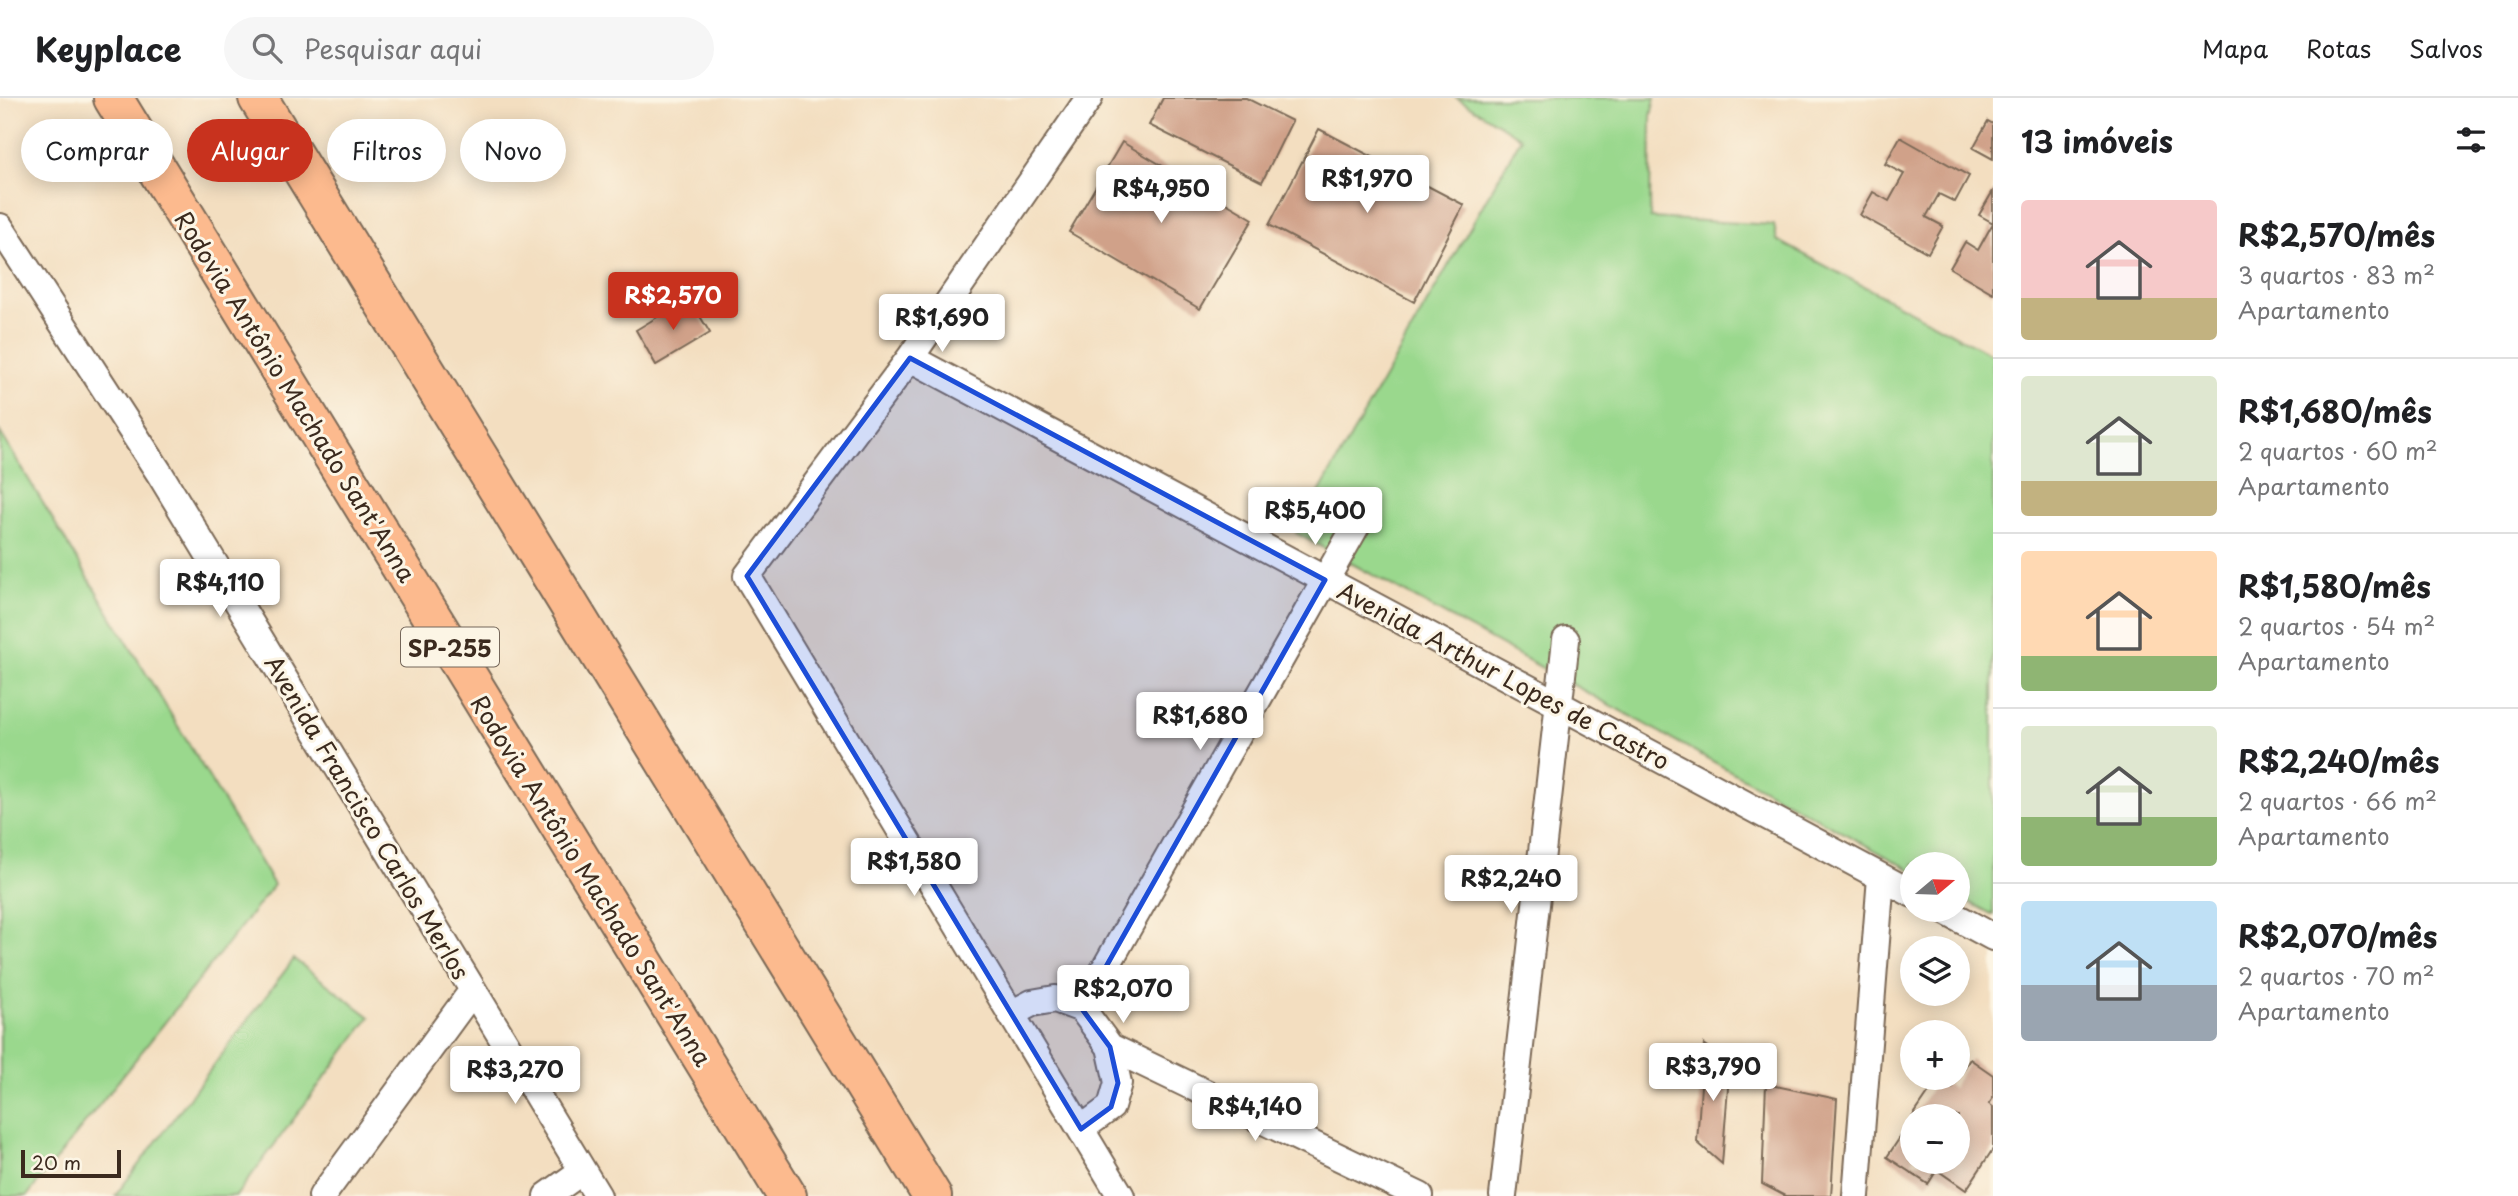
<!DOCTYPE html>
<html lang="pt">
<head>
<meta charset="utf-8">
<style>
	body { margin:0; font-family:"Playpen Sans",sans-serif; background:#f6f6f6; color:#202124; height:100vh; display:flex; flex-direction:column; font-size:26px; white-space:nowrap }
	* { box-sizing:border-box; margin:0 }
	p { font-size:23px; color:#757577 }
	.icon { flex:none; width:38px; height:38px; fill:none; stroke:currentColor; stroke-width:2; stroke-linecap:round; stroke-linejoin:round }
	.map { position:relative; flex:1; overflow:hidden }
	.panel { display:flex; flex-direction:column; background:#fff; width:525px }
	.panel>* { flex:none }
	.banner { position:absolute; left:21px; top:21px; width:665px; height:63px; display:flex; gap:14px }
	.needle { width:46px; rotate:71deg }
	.tools { position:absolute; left:1900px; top:754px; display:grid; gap:14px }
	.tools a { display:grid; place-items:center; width:70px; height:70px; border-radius:50%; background:#fff; box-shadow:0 4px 18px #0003; font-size:35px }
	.scale { position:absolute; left:21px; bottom:18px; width:100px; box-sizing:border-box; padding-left:7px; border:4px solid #3b2a1e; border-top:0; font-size:19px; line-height:24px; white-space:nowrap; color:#3b2a1e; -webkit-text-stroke:5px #fcf5e5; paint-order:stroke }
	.price { position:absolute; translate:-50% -60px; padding:0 16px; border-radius:7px; background:#fff; color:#222; font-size:23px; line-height:46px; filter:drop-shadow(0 2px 4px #0008) }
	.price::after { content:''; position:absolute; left:50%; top:42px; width:21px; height:16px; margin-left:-10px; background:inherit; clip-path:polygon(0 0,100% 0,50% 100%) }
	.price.active { background:#c8321e; color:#fff }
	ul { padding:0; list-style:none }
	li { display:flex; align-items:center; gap:21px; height:175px; padding:0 28px }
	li+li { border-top:2px solid #e0e0e0 }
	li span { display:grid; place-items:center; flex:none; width:196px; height:140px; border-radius:7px; color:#555 }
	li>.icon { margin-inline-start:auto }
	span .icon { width:84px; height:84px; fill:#fffc; stroke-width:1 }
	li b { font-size:30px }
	h2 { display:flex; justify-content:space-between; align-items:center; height:84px; padding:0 28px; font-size:30px }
	.pill { padding:0 24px; border-radius:32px; background:#fff; box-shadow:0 4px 18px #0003; font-size:24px; line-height:63px }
	.pill.active { background:#c8321e; color:#fff }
	header { display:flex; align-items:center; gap:42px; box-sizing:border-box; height:98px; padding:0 35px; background:#fff; border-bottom:2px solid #e0e0e0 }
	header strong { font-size:33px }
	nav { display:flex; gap:38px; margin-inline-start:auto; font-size:24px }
	.search { width:490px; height:63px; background:#f6f6f6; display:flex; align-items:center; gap:18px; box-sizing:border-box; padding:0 24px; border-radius:38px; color:#757577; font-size:26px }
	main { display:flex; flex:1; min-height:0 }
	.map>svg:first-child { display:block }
	.green { fill:#9ad88d; stroke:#6a8156; stroke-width:2 }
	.building { fill:#d0a189 }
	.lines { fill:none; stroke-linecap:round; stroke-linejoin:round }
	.street-casing { stroke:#7b6957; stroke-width:30 }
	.highway-casing { stroke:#7b6957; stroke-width:42 }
	.street { stroke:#fff; stroke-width:26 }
	.highway { stroke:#fcba8e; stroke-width:38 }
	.marked { fill:#1d4ed8; fill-opacity:0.2; stroke:#1d4ed8; stroke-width:5; stroke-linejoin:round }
	.labels { text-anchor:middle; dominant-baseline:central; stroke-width:6; stroke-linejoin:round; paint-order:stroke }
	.shield { fill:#fcf5e5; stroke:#75675a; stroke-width:2 }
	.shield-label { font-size:23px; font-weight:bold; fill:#3b2a1e }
	.street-label { font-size:24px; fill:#3b2a1e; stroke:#fcf5e5 }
</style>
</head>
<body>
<header>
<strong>Keyplace</strong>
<div class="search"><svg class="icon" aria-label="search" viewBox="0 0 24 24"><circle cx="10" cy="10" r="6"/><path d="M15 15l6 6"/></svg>Pesquisar aqui</div>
<nav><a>Mapa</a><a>Rotas</a><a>Salvos</a></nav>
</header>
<main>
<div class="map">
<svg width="1993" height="1098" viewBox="0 0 1993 1098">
	<rect width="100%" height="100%" fill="#fcf5e5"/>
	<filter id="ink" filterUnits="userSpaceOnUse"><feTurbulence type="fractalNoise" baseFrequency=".0143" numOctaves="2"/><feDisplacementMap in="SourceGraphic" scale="14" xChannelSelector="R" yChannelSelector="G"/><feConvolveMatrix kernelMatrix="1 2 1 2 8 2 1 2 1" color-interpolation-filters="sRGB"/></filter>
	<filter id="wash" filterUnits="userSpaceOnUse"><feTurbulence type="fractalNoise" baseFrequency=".00686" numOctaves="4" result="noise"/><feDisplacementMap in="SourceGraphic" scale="28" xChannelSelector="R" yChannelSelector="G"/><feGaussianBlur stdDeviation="1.57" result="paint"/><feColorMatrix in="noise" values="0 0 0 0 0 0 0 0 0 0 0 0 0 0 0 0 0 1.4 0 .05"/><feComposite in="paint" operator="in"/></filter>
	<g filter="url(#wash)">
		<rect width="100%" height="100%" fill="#f3dec0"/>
		<path class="green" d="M1457,0H1655L1651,18L1650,120L1774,127L1777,142L1993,257V817L1958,798V766H1913V773L1296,435L1521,40Z
			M0,334L274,787L27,1098H0Z
			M294,861L370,919L236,1098H115Z"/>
		<g id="blocks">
			<path class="building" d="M1163,0H1246L1292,23L1262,84L1149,27Z
				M1988,23L1993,26V61L1973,50Z
				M1319,31L1464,107L1414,204L1269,127Z
				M1900,39L1969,78L1955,104L1939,96L1926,119L1943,128L1928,155L1860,117L1873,94L1889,103L1904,76L1885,66Z
				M1122,44L1253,121L1200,211L1069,134Z
				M1993,93V195L1950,170L1965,144L1978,152L1993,125L1979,117Z
				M689,200L710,235L656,267L636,232Z
				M1704,946L1730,964L1722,1066L1697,1044Z
				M1970,961L1993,977V1000L1989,1006L1993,1009V1051L1966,1092L1937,1072L1928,1086L1887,1059L1913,1020V1064H1958V1018H1913L1938,981L1952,990Z
				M1766,986L1837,1001L1831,1098H1785L1762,1086Z"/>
		</g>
	</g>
	<g filter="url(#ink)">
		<use href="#blocks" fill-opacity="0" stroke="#7b6957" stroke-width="2"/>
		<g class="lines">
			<g class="street-casing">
				<path id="street" d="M1089,0L910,260L747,478L1121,1098
					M0,129L160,376L598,1098
					M910,260L1913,796
					M1943,812L1993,839
					M1082,911L1360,421
					M1011,916L1032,905L1055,901L1082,911L1110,949L1118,985L1111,1009L1081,1031
					M1110,949L1420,1098
					M322,1098L473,892
					M547,1098L582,1073
					M1503,1098L1566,542
					M1856,1098L1881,779"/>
			</g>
			<g class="highway-casing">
				<path id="highway" d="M113,0L787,1098
					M258,0L932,1098"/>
			</g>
			<use href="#street" class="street"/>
			<use href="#highway" class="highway"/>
		</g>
	</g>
	<path class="marked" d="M910,260L1325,482L1082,911L1110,949L1118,985L1111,1009L1081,1031L747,478Z"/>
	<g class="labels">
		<rect class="shield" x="401" y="529.5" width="98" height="39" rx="5"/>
		<g class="shield-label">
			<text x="450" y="549">SP-255</text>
		</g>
		<g class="street-label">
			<text transform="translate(296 298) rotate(58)">Rodovia Antônio Machado Sant'Anna</text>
			<text transform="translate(1504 577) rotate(28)">Avenida Arthur Lopes de Castro</text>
			<text transform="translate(368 719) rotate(59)">Avenida Francisco Carlos Merlos</text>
			<text transform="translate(592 782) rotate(58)">Rodovia Antônio Machado Sant'Anna</text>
		</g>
	</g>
</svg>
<div class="tools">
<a><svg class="needle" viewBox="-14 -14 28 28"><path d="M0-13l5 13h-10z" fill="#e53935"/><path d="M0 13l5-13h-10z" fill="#757577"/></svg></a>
<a><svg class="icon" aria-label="layers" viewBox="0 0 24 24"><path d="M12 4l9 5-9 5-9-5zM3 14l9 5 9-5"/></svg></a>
<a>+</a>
<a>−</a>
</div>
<div class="scale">20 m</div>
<b class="price" style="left:1367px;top:117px">R$1,970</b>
<b class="price" style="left:1161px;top:127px">R$4,950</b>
<b class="price active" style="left:673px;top:234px">R$2,570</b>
<b class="price" style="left:942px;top:256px">R$1,690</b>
<b class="price" style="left:1315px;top:449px">R$5,400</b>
<b class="price" style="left:220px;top:521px">R$4,110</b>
<b class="price" style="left:1200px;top:654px">R$1,680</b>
<b class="price" style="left:914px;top:800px">R$1,580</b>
<b class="price" style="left:1511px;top:817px">R$2,240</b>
<b class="price" style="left:1123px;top:927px">R$2,070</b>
<b class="price" style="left:1713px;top:1005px">R$3,790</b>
<b class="price" style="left:515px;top:1008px">R$3,270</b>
<b class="price" style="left:1255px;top:1045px">R$4,140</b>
<div class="banner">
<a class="pill">Comprar</a>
<a class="pill active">Alugar</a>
<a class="pill">Filtros</a>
<a class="pill">Novo</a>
</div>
</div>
<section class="panel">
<h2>13 imóveis<svg class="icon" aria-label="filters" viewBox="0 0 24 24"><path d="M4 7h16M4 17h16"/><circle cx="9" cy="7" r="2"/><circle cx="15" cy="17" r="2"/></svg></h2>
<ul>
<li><span style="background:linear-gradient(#f6c9c9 70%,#c2b280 0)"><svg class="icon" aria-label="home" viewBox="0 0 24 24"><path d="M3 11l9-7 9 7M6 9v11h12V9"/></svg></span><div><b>R$2,570/mês</b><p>3 quartos · 83 m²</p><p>Apartamento</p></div></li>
<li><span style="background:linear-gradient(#dfe7d0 75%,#c2b280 0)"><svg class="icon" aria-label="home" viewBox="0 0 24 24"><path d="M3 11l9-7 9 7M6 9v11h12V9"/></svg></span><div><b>R$1,680/mês</b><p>2 quartos · 60 m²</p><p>Apartamento</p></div></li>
<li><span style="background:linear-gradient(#ffd9b3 75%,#8fb573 0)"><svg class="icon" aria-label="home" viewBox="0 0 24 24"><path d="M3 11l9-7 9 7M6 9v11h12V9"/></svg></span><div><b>R$1,580/mês</b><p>2 quartos · 54 m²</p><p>Apartamento</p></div></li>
<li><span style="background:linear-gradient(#dfe7d0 65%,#8fb573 0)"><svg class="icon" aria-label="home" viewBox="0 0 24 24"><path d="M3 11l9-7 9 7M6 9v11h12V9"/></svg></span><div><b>R$2,240/mês</b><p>2 quartos · 66 m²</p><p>Apartamento</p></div></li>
<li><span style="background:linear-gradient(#bfe0f5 60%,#9aa5b1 0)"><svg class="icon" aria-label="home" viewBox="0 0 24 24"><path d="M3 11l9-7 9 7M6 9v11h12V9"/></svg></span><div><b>R$2,070/mês</b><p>2 quartos · 70 m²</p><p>Apartamento</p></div></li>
</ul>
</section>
</main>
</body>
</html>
